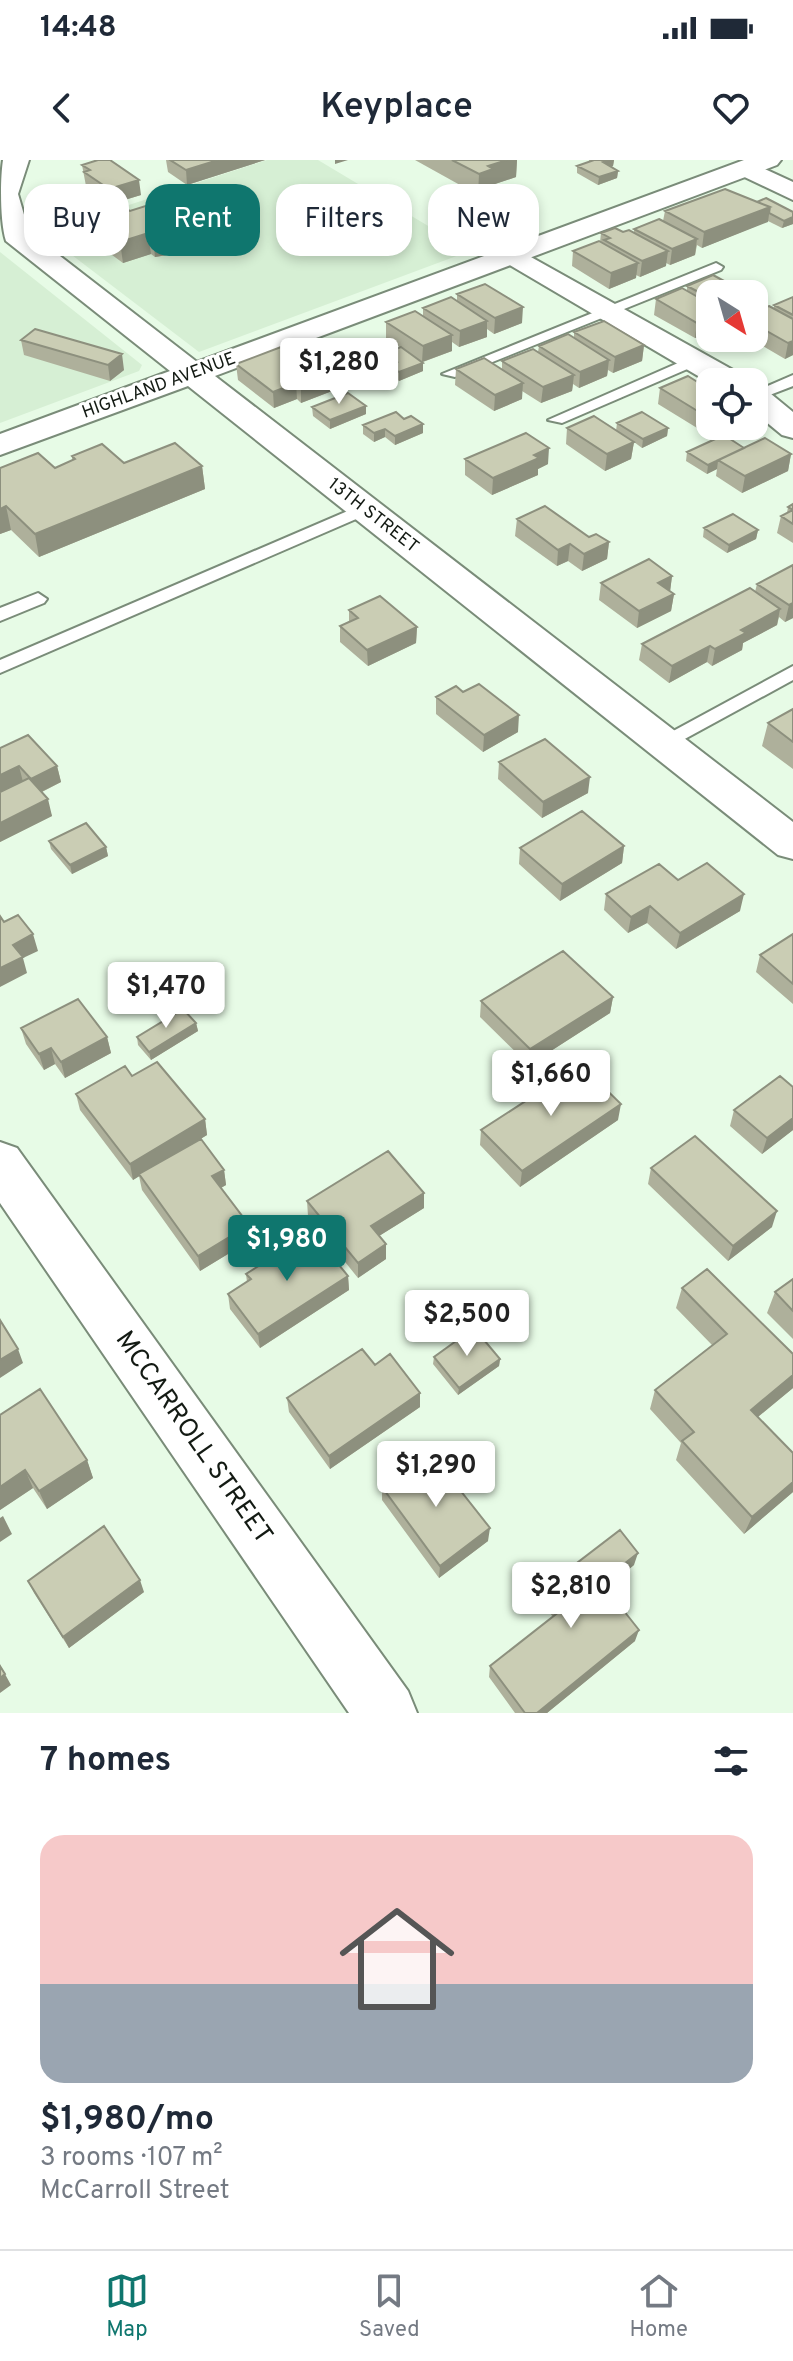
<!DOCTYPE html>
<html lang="en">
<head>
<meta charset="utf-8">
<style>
	body { margin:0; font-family:Overpass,sans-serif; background:#f2f2f3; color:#1f2937; height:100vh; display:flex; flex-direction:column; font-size:30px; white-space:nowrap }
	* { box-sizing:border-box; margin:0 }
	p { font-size:26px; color:#747a83 }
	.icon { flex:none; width:44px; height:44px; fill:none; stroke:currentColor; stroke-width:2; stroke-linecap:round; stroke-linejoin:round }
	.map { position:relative; height:1553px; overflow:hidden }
	.panel { display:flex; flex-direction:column; background:#fff; flex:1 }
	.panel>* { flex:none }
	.top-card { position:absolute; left:24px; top:24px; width:746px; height:72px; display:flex; gap:16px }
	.needle { width:52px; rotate:143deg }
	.fabs { position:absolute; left:696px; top:120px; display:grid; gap:16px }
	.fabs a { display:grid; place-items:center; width:72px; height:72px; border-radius:16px; background:#fff; box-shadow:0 4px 12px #0003; font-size:40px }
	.price { position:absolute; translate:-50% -68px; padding:0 18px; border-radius:8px; background:#fff; color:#222; font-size:26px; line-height:52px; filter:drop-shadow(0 2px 4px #0008) }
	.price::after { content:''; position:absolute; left:50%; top:48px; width:24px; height:18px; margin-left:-12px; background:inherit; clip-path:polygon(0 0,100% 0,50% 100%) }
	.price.active { background:#0f766e; color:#fff }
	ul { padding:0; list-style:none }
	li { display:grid; align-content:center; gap:16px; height:424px; padding:0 40px }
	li+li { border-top:2px solid #e0e1e3 }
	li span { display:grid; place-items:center; height:248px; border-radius:24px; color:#555 }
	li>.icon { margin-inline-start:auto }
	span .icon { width:144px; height:144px; fill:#fffc; stroke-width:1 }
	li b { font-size:34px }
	h2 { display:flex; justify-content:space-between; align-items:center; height:96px; padding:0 40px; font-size:34px }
	.pill { padding:0 28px; border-radius:24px; background:#fff; box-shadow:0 4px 12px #0003; font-size:28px; line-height:72px }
	.pill.active { background:#0f766e; color:#fff }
	.status { display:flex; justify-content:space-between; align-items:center; height:56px; padding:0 40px; background:#fff; direction:ltr }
	.status svg { height:22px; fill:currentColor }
	header { display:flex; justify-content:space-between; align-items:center; height:104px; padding:0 40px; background:#fff; font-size:36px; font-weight:600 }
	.tabs { display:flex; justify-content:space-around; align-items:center; height:112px; border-top:2px solid #e0e1e3; background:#fff; font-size:22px; color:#747a83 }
	.tabs a { display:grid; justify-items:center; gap:4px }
	.tabs .active { color:#0f766e }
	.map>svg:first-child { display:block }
	.built { fill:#d6efd4 }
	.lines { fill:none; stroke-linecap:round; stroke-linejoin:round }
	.service-casing { stroke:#7a8c79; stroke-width:4 }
	.minor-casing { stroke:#7a8c79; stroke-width:4 }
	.secondary-casing { stroke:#7a8c79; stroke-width:4 }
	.service { fill:#fff; fill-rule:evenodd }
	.minor { fill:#fff; fill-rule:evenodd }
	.secondary { fill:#fff; fill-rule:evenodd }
	.wall { fill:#aeb09b }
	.shaded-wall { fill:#8d907e }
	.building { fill:#cacdb4; stroke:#8d907e; stroke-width:2 }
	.labels { text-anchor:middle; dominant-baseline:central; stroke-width:6; stroke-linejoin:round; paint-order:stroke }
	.far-street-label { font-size:18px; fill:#131a13; stroke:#fff }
	.near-street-label { font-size:26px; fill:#131a13; stroke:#fff }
</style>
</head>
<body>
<div class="status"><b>14:48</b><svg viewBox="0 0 49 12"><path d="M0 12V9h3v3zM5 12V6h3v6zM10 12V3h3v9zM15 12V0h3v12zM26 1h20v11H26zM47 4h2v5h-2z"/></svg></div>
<header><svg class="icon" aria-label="back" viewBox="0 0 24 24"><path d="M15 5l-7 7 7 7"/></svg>Keyplace<svg class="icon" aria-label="heart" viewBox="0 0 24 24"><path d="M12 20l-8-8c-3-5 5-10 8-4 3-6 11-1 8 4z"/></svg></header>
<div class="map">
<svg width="793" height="1553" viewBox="0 0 793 1553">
	<rect width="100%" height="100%" fill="#e7fbe6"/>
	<path class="built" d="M267,0H318L470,91L199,192L43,73Z
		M0,92L142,205L139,211L0,263Z"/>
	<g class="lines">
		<g class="service-casing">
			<path id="service" d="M716,103L723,107L721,110L455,217L442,214Z
				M694,196L699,198V204L562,263L548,260Z
				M793,215V226L754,241V232Z
				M364,344L370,345V353L0,513V500Z
				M38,433L47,439L44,443L0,461V448Z
				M793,506V520L670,587H656L653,582Z"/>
		</g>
		<g class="minor-casing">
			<path id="minor" d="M745,0L793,22V40L736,13L732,8Z
				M513,87L742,215L746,222L710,223L503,101L499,95L503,89Z
				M754,227L765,229L793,252V278L782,275L754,252Z
				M0,982L17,988L408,1531L417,1553H349L0,1043Z"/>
		</g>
		<g class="secondary-casing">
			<path id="secondary" d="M3,0H29L18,34L29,72L197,202L744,0H781L777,5L215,216L793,662V699L778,695L188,226L0,295V274L170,211L6,81C0,63 0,20 3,0Z"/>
		</g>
		<use href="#service" class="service"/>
		<use href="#minor" class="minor"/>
		<use href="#secondary" class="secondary"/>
	</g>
	<path class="wall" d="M166,0H265L187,25L168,12Z
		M415,0H517L516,17L492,25V30L478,35Z
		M589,0H614L613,6L611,7L618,11L617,18L598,25L577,13V6L589,2Z
		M82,5L141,35L118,42L130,51L201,56L203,77L198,78L199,83L192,85V88L173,94L155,97L151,94L123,103L97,84L95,74L90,70L87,48L107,42L86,26Z
		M757,42L793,52V64L782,68L768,61L702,88L697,85L695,95L670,105L666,103V106L640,117L636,115V118L609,129L572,106L573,91L600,82L601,73L634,72V69L663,61L665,51Z
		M687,126L710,134V172L695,178L654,155L656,139L687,131Z
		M457,134L522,163L494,174L487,169V177L459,187L452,182V191L423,202V211L399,221L389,213V205L385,202V193L400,187L386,178V162L423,156V148L457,142Z
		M793,137V195L785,199L749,178H754V152L774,148V145Z
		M574,172L644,185L642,201L613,213L608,210L607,216L579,228L573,224L572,231L541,243L522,231V239L494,251L455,225L456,209L502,210V201L538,192L539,186L574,178Z
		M21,180L124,210L110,221L24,195Z
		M326,188L387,204V220L362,230L327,204Z
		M236,204L332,231L301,243L297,239L274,248L238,220Z
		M660,228L710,230L702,271L658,244Z
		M366,246V254L330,269L313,256L312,247Z
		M404,259L423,264V273L395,285L385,277L374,282L363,274V265Z
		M617,263L668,268L667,276L642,288L634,282L631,299L605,311L566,284L567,268L616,271Z
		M744,288L791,294L788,311L742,333L716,316L717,309L707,314L686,301L687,292Z
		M72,296L124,303L202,306L205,329L39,397L11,370L0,374V308H55L72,300Z
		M465,299L548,304L538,309V315L492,335L465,315Z
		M793,344V383L777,373L781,356L787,353L788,347Z
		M517,359L609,382L607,399L582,411L568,401L557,406L515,376Z
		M704,368L758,370L756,379L727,393L703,377Z
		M793,405V458L785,462L779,457L777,465L743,483L742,490L712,506L707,502L669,523L639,500L642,484L755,432L757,424Z
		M672,416L670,431L674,434L671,451L637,468L599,440L601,423Z
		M349,450L417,467L416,483L368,506L340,482V466L349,461Z
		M463,532L518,572L483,592L436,554V537Z
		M793,549V609L762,586L768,563Z
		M0,588L57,606L61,622L42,632L52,656L0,682Z
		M499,602L588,633L542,658L498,619Z
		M49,681L106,687L108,696L72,714L51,689Z
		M624,686L622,703L560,741L519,704L520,688Z
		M678,720L740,751L676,789L647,763L628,773L604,750L606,734Z
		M793,774V844L756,812L760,795Z
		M613,837L610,853L529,905L480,857L481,841Z
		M196,863L198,871L151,900L138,885L137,877Z
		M21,868L107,877L111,893L65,918L55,904L44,910L26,884Z
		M132,916L205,959L207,975L197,981L224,1010L226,1025L221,1028L249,1065L251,1080L200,1111L142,1030L139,1016L133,1020L80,950L76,934Z
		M793,927V970L762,994L730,966L734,950Z
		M618,960L520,1027L480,985L481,970Z
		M651,1008L772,1067L728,1101L648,1024Z
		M424,1033V1048L379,1076L386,1099L358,1118L308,1056L307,1041Z
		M246,1114L348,1116L349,1130L260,1188L230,1149L228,1134L247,1122Z
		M793,1119V1179L767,1153L775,1132Z
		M682,1128L793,1194V1228L758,1257L793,1293V1332L744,1374L676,1300L681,1283L650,1249L655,1230L712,1185L676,1148Z
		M434,1197L500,1199L499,1206L458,1235L433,1204Z
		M375,1205L420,1247L330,1309L289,1252L287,1238Z
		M0,1255L87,1300L93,1318L47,1349L33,1328L0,1350Z
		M382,1327L488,1381L439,1418L382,1340Z
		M634,1405L606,1428L635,1481L547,1553H515L489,1517L490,1506L553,1457L541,1441L543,1429Z
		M28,1421L144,1432L69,1488L34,1433Z"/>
	<path class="shaded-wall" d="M218,0H265L187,25L186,10Z
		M335,0H348L335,4Z
		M507,0H517L516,17L492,25V30L478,35L479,14L488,6Z
		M610,0H614L613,6L602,10L603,2Z
		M618,11L617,18L598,25L599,17Z
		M139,20L141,35L111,44L109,29Z
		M770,47L768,62L702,88L704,72Z
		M201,56L203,77L198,78L199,83L192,85V88L173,94L155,97L153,76L188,64L192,59Z
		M793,57V64L782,68L784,61Z
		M148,73L151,94L123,103L120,82Z
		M697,79L695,95L670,105L672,89Z
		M668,91L666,106L640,117L642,101Z
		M638,103L636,118L609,129L611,113Z
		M523,147L522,163L494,174L495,158Z
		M710,157V172L695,178L697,163Z
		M487,161V177L459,187L460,171Z
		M452,175V191L422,202L423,186Z
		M793,181V195L785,199L788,183Z
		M644,185L642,201L613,213L615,197Z
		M122,194L124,210L110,221L108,205Z
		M609,200L607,216L579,228L580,212Z
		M423,203V211L399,221V212Z
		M387,204V220L362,230V214Z
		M331,215L332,231L301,243V226Z
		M574,215L572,231L541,243L543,227Z
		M296,223L297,239L274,248L273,232Z
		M523,223L522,239L494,251L495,235Z
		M366,246V254L330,269V260Z
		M710,253V266H714L702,271L704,255Z
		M423,264V273L395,285V276Z
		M668,268L667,276L642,288L643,279Z
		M385,269V277L374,282V273Z
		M634,282L631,299L605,311L607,294Z
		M549,288L548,304L538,309V315L492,335L493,318L534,295Z
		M791,294L788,311L742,333L745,316Z
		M718,301L717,309L707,314L708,305Z
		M202,306L205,329L39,397L35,374Z
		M6,346L11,370L0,374V349Z
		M758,370L756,379L727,393L729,385Z
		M609,382L607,399L582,411L584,394Z
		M570,384L568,401L557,406L558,390Z
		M672,416L670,432L658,423Z
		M674,434L671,451L637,468L639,451Z
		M793,443V458L785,462L789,445Z
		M780,449L777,465L743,483L742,490L712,506L715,489L741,470Z
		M417,467L416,483L368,506L367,490Z
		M710,486L707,502L669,523L672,506Z
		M519,555L518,572L483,592L484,575Z
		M19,606L23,622L0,634V615Z
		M57,606L61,622L35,635L31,619Z
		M590,617L588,633L542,658L543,642Z
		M48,639L52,656L0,682V663Z
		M624,686L622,703L560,741L562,724Z
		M106,687L108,696L72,714L70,705Z
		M744,734L740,751L676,789L680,773Z
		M650,746L647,763L628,773L631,757Z
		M33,774L38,791L23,798L27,813L0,827V808L13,785Z
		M613,837L610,853L529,905L530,889Z
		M196,863L198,871L151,900L149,892Z
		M107,877L111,893L65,918L61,902Z
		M51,888L55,904L44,910L39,894Z
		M621,944L618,960L520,1027L522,1011Z
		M793,958V970L762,994L767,978Z
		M205,959L207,975L133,1020L130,1004Z
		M224,1010L226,1025L215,1031L212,1016Z
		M424,1033V1048L371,1081V1066Z
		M777,1051L772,1067L728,1101L733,1086Z
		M249,1065L251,1080L200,1111L198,1096Z
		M386,1084V1099L358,1118V1103Z
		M348,1116L349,1130L260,1188L258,1174Z
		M18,1189L23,1203L0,1218V1200Z
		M500,1199L499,1206L458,1235L459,1228Z
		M793,1215V1228L743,1269L751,1250Z
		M420,1233V1247L330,1309L329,1296Z
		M87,1300L93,1318L47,1349L39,1331Z
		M25,1310L33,1328L0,1350V1327Z
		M793,1322V1332L744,1374L752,1357Z
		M3,1356L12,1374L0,1382V1358Z
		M490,1368L488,1381L439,1418L440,1406Z
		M638,1393L634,1405L598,1434L601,1422Z
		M140,1420L144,1432L69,1488L63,1477Z
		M639,1470L635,1481L547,1553H537Z
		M0,1505L11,1525L0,1533Z"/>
	<path class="building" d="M98,0H110L139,20L109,29L84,12L90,10L82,5Z
		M170,0H218L186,10Z
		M452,0H507L488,6L493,9L479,14Z
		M594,0H610L603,2L618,11L599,17L577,6Z
		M725,29L770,47L704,72L665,51Z
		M174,37L201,56L192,59L197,62L188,64L190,66L171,73L153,76L148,73L120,82L94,63L103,60L87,48L114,40L130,51Z
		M766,38L793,52V57L784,61L769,53L770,47L757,42Z
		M659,59L697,79L672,89L634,69Z
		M615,68L623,72L629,70L668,91L642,101L604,80L610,78L601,73Z
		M599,81L638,103L611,113L573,91Z
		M713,115L748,134H710V138L687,126Z
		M485,124L523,147L495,158L457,134Z
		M682,128L710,144V157L697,163L656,139Z
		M451,137L487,161L460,171L423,148Z
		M793,137V155L774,145Z
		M769,146L793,159V181L788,183L754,164V152Z
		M415,151L452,175L423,186L386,162Z
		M604,161L644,185L615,197L574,172Z
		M35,169L122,194L108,205L21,180Z
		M568,174L609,200L580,212L539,186Z
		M350,179L387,204L362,214L326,188Z
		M289,184L331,215L301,226L296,223L273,232L236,204Z
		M401,187L423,203L399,212L388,205L397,202L385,193Z
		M533,189L574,215L543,227L502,201Z
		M484,198L523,223L495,235L456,209Z
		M688,216L710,230V253L704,255L660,228Z
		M348,233L366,246L330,260L312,247Z
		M396,252L404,259L411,256L423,264L395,276L385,269L374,273L363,265Z
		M642,252L668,268L643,279L617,263Z
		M594,256L634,282L607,294L567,268Z
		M526,273L549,288L534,295L539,298L493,318L465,299Z
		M724,275L744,288L708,305L687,292Z
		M765,278L791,294L745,316L718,300Z
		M175,283L202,306L35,374L6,346L0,349V308L38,293L55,308L75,299L72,296L102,284L124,303Z
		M793,344V364L781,356L793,350L788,347Z
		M545,346L589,377L596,374L609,382L584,394L570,384L558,390L517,359Z
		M733,354L758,370L729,385L704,368Z
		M649,399L672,416L658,423L674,434L639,451L601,423Z
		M793,405V443L789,445L757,424Z
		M750,428L780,449L741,470L746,473L715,489L710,486L672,506L642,484Z
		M380,436L417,467L367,490L340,466L358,458L349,450Z
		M479,524L519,555L484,575L436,537L456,526L463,532Z
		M793,549V582L768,563Z
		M28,575L57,606L31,619L19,606L0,615V588Z
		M545,579L590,617L543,642L499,602Z
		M29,618L48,639L0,663V632Z
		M582,651L624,686L562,724L520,688Z
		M86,663L106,687L70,705L49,681Z
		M707,703L744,734L680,773L650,746L631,757L606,734L659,704L678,720Z
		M18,755L33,774L13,785L23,797L0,808V756L4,762Z
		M793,774V824L760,795Z
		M563,791L613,837L530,889L481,841Z
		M78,839L107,877L61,902L51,888L39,894L21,868Z
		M183,849L196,863L149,892L137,877Z
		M157,902L205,959L130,1004L76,934L125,906L132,916Z
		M581,905L621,944L522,1011L481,970Z
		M780,916L793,927V958L767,978L734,950Z
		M695,976L777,1051L733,1086L651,1008Z
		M201,979L224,1010L212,1016L249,1065L198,1096L139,1014Z
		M388,991L424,1033L371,1066L386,1084L358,1103L307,1041Z
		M312,1072L348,1116L258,1174L228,1134L251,1119L246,1114Z
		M707,1109L793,1194V1215L751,1250L793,1293V1322L752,1357L682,1281L694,1272L655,1230L727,1174L682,1128Z
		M793,1119V1151L775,1132Z
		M0,1160L18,1189L0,1200Z
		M474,1168L500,1199L459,1228L434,1197Z
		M362,1189L375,1205L390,1194L420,1233L329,1296L287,1238Z
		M40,1229L87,1300L39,1331L25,1310L0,1327V1255Z
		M430,1292L490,1368L440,1406L382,1327Z
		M104,1366L140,1420L63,1477L28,1421Z
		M620,1370L638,1393L601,1422L639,1470L537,1553H525L490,1506L560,1451L543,1429Z
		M0,1506L5,1514L0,1518Z"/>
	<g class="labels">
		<g class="far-street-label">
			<text transform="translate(159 226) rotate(-20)">HIGHLAND AVENUE</text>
			<text transform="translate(373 356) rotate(38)">13TH STREET</text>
		</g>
		<g class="near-street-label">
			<text transform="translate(193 1278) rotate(55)">MCCARROLL STREET</text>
		</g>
	</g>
</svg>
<div class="fabs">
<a><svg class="needle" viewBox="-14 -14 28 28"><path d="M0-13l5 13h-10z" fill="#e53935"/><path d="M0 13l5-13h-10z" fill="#747a83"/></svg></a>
<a><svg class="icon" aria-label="locate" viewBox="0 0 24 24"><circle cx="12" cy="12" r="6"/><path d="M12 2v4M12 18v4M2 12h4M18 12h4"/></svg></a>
</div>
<b class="price" style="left:339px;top:246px">$1,280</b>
<b class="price" style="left:166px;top:870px">$1,470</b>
<b class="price" style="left:551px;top:958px">$1,660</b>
<b class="price active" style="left:287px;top:1123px">$1,980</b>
<b class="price" style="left:467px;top:1198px">$2,500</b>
<b class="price" style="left:436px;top:1349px">$1,290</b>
<b class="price" style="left:571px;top:1470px">$2,810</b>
<div class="top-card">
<a class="pill">Buy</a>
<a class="pill active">Rent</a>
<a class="pill">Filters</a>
<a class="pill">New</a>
</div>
</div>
<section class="panel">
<h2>7 homes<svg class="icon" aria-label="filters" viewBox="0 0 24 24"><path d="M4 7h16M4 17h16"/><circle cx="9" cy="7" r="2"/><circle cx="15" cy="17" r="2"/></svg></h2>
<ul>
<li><span style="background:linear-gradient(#f6c9c9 60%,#9aa5b1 0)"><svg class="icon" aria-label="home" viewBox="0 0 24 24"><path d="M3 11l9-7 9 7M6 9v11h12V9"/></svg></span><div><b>$1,980/mo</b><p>3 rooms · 107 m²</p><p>McCarroll Street</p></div></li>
</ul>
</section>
<nav class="tabs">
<a class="active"><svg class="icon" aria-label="map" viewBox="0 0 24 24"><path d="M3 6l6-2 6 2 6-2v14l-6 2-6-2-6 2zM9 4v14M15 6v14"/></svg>Map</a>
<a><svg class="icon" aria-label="saved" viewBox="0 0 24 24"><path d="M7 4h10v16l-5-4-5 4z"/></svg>Saved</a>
<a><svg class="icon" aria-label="home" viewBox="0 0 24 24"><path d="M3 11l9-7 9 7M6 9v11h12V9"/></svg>Home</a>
</nav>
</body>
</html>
